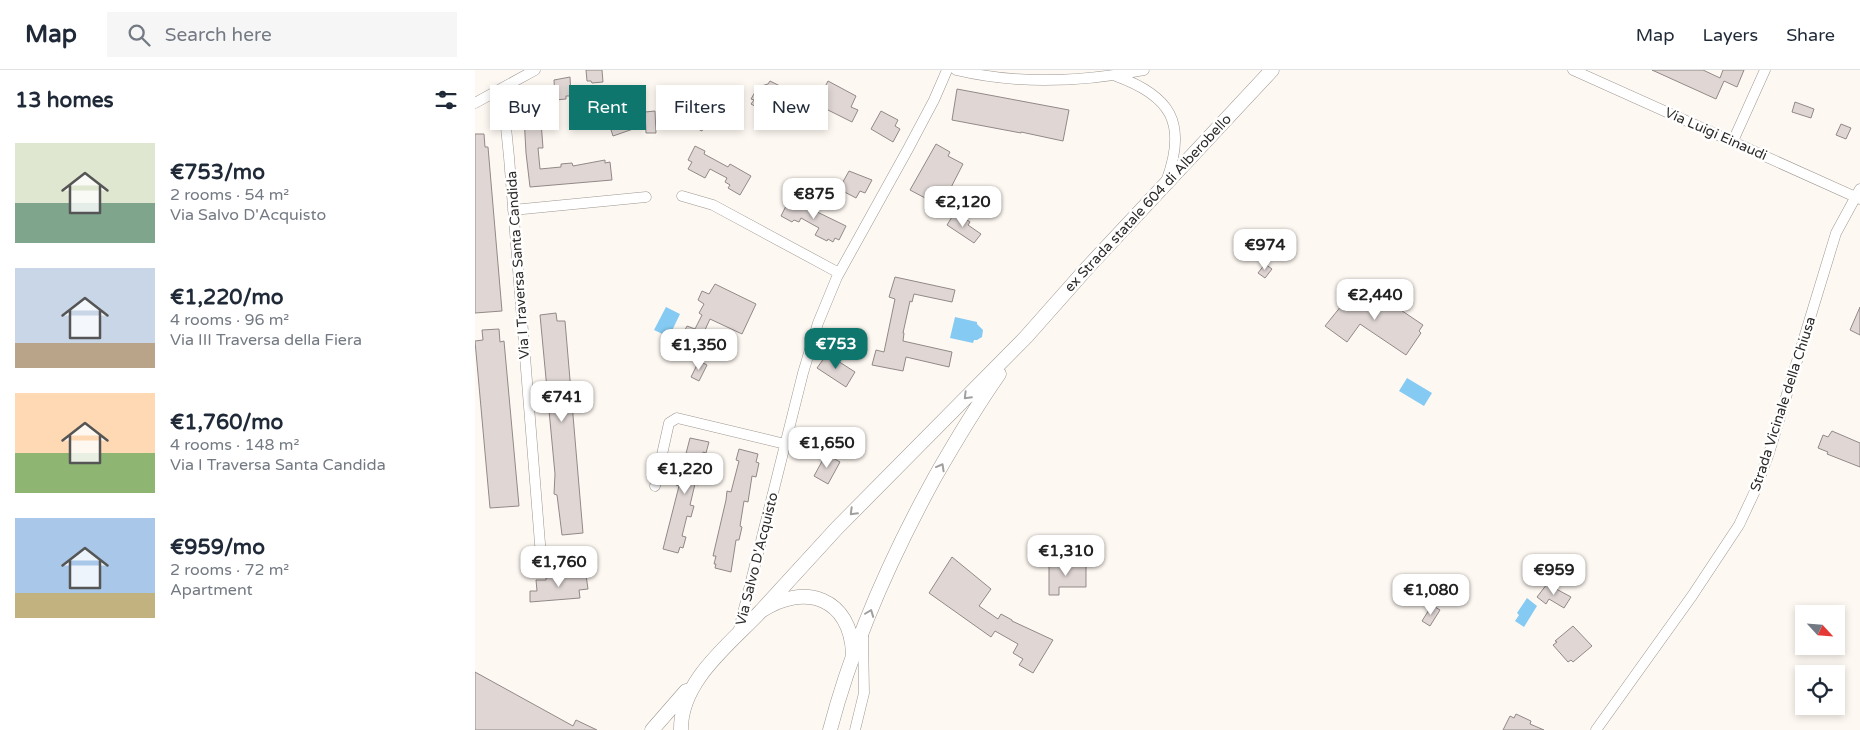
<!DOCTYPE html>
<html lang="en">
<head>
<meta charset="utf-8">
<style>
	body { margin:0; font-family:"Varela Round",sans-serif; background:#f6f6f7; color:#1f2937; height:100vh; display:flex; flex-direction:column; font-size:19px; white-space:nowrap }
	* { box-sizing:border-box; margin:0 }
	p { font-size:16px; color:#747a83 }
	.icon { flex:none; width:28px; height:28px; fill:none; stroke:currentColor; stroke-width:2; stroke-linecap:round; stroke-linejoin:round }
	.map { position:relative; flex:1; overflow:hidden }
	.side { display:flex; flex-direction:column; background:#fff; width:475px }
	.side>* { flex:none }
	.hud { position:absolute; left:15px; top:15px; width:475px; height:45px; display:flex; gap:10px }
	.needle { width:32px; rotate:116deg }
	.tools { position:absolute; left:1320px; top:535px; display:grid; gap:10px }
	.tools a { display:grid; place-items:center; width:50px; height:50px; border-radius:0px; background:#fff; box-shadow:0 2px 8px #0003; font-size:25px }
	.price { position:absolute; translate:-50% -42px; padding:0 11px; border-radius:10px; background:#fff; color:#222; font-size:16px; line-height:32px; filter:drop-shadow(0 1px 2px #0008) }
	.price::after { content:''; position:absolute; left:50%; top:30px; width:15px; height:11px; margin-left:-8px; background:inherit; clip-path:polygon(0 0,100% 0,50% 100%) }
	.price.on { background:#0f766e; color:#fff }
	ul { padding:0; list-style:none }
	li { display:flex; align-items:center; gap:15px; height:125px; padding:0 15px }
	li span { display:grid; place-items:center; flex:none; width:140px; height:100px; border-radius:0px; color:#555 }
	li>.icon { margin-inline-start:auto }
	span .icon { width:60px; height:60px; fill:#fffc; stroke-width:1 }
	li b { font-size:21px }
	h2 { display:flex; justify-content:space-between; align-items:center; height:60px; padding:0 15px; font-size:21px }
	.chip { padding:0 18px; border-radius:0px; background:#fff; box-shadow:0 2px 8px #0003; font-size:18px; line-height:45px }
	.chip.on { background:#0f766e; color:#fff }
	header { display:flex; align-items:center; gap:30px; box-sizing:border-box; height:70px; padding:0 25px; background:#fff; border-bottom:1px solid #e0e1e3 }
	header strong { font-size:24px }
	nav { display:flex; gap:28px; margin-inline-start:auto; font-size:18px }
	.search { width:350px; height:45px; background:#f6f6f7; display:flex; align-items:center; gap:12px; box-sizing:border-box; padding:0 18px; border-radius:0px; color:#747a83; font-size:19px }
	main { display:flex; flex:1; min-height:0 }
	.map>svg:first-child { display:block }
	.water { fill:#84caf2 }
	.building { fill:#e0d7d5; stroke:#918987 }
	.lines { fill:none; stroke-linecap:round; stroke-linejoin:round }
	.street-casing { stroke:#9c9691; stroke-width:11 }
	.secondary-casing { stroke:#9c9691; stroke-width:15 }
	.street { stroke:#fff; stroke-width:10 }
	.secondary { stroke:#fff; stroke-width:14 }
	.oneway { stroke:#a1a09f }
	.labels { text-anchor:middle; dominant-baseline:central; stroke-width:5; stroke-linejoin:round; paint-order:stroke }
	.street-label { font-size:14px; fill:#2e2c2a; stroke:#fff }
</style>
</head>
<body>
<header>
<strong>Map</strong>
<div class="search"><svg class="icon" aria-label="search" viewBox="0 0 24 24"><circle cx="10" cy="10" r="6"/><path d="M15 15l6 6"/></svg>Search here</div>
<nav><a>Map</a><a>Layers</a><a>Share</a></nav>
</header>
<main>
<section class="side">
<h2>13 homes<svg class="icon" aria-label="filters" viewBox="0 0 24 24"><path d="M4 7h16M4 17h16"/><circle cx="9" cy="7" r="2"/><circle cx="15" cy="17" r="2"/></svg></h2>
<ul>
<li><span style="background:linear-gradient(#dfe7d0 60%,#7fa58c 0)"><svg class="icon" aria-label="home" viewBox="0 0 24 24"><path d="M3 11l9-7 9 7M6 9v11h12V9"/></svg></span><div><b>€753/mo</b><p>2 rooms · 54 m²</p><p>Via Salvo D'Acquisto</p></div></li>
<li><span style="background:linear-gradient(#c9d6e8 75%,#b9a48a 0)"><svg class="icon" aria-label="home" viewBox="0 0 24 24"><path d="M3 11l9-7 9 7M6 9v11h12V9"/></svg></span><div><b>€1,220/mo</b><p>4 rooms · 96 m²</p><p>Via III Traversa della Fiera</p></div></li>
<li><span style="background:linear-gradient(#ffd9b3 60%,#8fb573 0)"><svg class="icon" aria-label="home" viewBox="0 0 24 24"><path d="M3 11l9-7 9 7M6 9v11h12V9"/></svg></span><div><b>€1,760/mo</b><p>4 rooms · 148 m²</p><p>Via I Traversa Santa Candida</p></div></li>
<li><span style="background:linear-gradient(#a9c7e8 75%,#c2b280 0)"><svg class="icon" aria-label="home" viewBox="0 0 24 24"><path d="M3 11l9-7 9 7M6 9v11h12V9"/></svg></span><div><b>€959/mo</b><p>2 rooms · 72 m²</p><p>Apartment</p></div></li>
</ul>
</section>
<div class="map">
<svg width="1385" height="660" viewBox="0 0 1385 660">
	<rect width="100%" height="100%" fill="#fef8f2"/>
	<path class="water" d="M191,237L205,244L194,267L179,260Z
		M480,247L502,252V254L508,260L507,267L502,270H499L498,273L475,268Z
		M932,308L957,323L949,336L924,321Z
		M1052,528L1062,536L1049,557L1040,551L1044,545L1042,543Z"/>
	<path class="building" d="M111,0H127L128,12L117,13L116,11H112Z
		M1177,0H1228L1245,8L1248,0H1269L1262,17L1249,11L1241,29Z
		M95,7L96,26H91V29L80,30L79,10Z
		M295,11L317,22L311,32L318,36L311,48L294,38L291,42L276,34L279,30L276,29L283,17L293,14Z
		M353,11L381,26L376,37L383,40L377,52L341,34Z
		M482,19L594,40L588,71L546,62V63L477,50Z
		M233,20L246,27L227,61L215,55L219,48L208,42L220,21L230,26Z
		M64,25L68,78H63L65,99L86,97V94L97,93L98,96L130,90V93L135,92L137,110L55,117L51,83L48,28Z
		M149,25L161,58L138,66L132,48L129,51L123,34Z
		M1320,32L1339,39L1336,48L1317,42Z
		M180,41L181,63H171L170,42Z
		M406,41L423,50L420,56L425,59L418,72L396,59Z
		M1366,54L1376,58L1371,69L1361,65Z
		M0,64H9L10,77H13L27,241L0,243Z
		M461,74L475,82L473,86L488,94L468,133L453,126L452,129L435,120Z
		M220,76L230,81L229,84L253,97L255,94L276,106L265,125L253,118L255,115L250,112L252,108L235,99L230,108L213,99L217,92L213,90Z
		M374,101L397,110L390,123L385,121L381,128L364,119Z
		M315,128L325,134L326,131L337,137L336,139L371,156L364,170L360,168L358,172L353,169L352,171L340,165L344,158L326,148L324,152L319,150L317,152L306,146Z
		M480,142L495,152L493,155L506,164L499,173L472,155Z
		M790,194L797,199L790,208L783,203Z
		M420,207L480,220L477,232L439,224L437,232L435,231L428,263H429L428,271L477,282L474,297L431,287L428,301L397,295L401,280L409,282L420,229L414,227Z
		M240,214L281,234L267,264L235,249L218,286L210,282L217,268L208,264L212,256L220,259L227,245L224,243L229,234L223,230L227,221L234,224Z
		M880,216L904,234L908,228L948,255L944,261L946,263L931,285L885,254L872,272L850,256L871,230Z
		M1385,237V265L1375,260Z
		M81,243L82,251H90L108,463L87,465L82,425L79,424L80,404L65,245Z
		M24,259L25,272L29,271L44,436L15,438L0,271L8,270L7,260Z
		M352,284L380,302L371,317L342,298Z
		M224,291L232,295L224,311L216,307Z
		M1357,361L1385,373V397L1352,384L1353,382L1343,378L1348,365L1353,367Z
		M215,368L234,372L231,383L228,382L224,403L226,404L223,415L220,414L215,435L219,436L216,447L212,446L207,466L211,467L208,478L205,477L203,483L188,479L204,416L201,415L203,407H205Z
		M264,379L283,384L281,392L284,393L281,407L277,406L273,432L269,431L265,456L267,457L264,470H261L256,502L240,498L241,494H239L241,486H238L251,430L252,421L256,422L264,391L261,390Z
		M351,384L365,392L353,414L339,406Z
		M477,487L516,519L504,536L523,549L526,544L537,550V551L578,570L558,603L544,595L548,589L538,583L543,574L520,561L516,567L454,523Z
		M574,495H611V517H584V525H574Z
		M86,503L87,506L111,505L113,519L104,520L105,528L55,532V521H62L61,510H71V508L77,507V504Z
		M1072,514L1096,527L1089,538L1074,529L1071,534L1062,527Z
		M957,535L965,540L955,556L947,551Z
		M1098,556L1117,576L1098,592L1096,590L1093,592L1078,575L1082,572L1080,571Z
		M0,602L98,656L101,650L122,660H0Z
		M1041,644L1056,651L1055,654L1069,660H1028L1035,646L1039,648Z"/>
	<g class="lines">
		<g class="street-casing">
			<path id="street" d="M481,0C543,15 606,12 669,0
				M1098,0L1385,129
				M641,6C696,26 712,53 692,109
				M27,18L34,87L66,486L101,484
				M0,33L60,0
				M1258,71L1290,0
				M207,126L238,135L364,203
				M38,140L171,127
				M180,416L194,353L202,348L310,374
				M263,563L328,303L343,253L362,207L433,79L459,30L472,0
				M380,660L389,623L388,565
				M1121,660L1217,526L1264,455L1280,421L1294,383L1361,163L1385,119"/>
		</g>
		<g class="secondary-casing">
			<path id="secondary" d="M286,541L362,458L551,267L613,197L797,0
				M177,660L211,621
				M206,660C205,611 255,574 286,541C330,512 376,528 378,584
				M355,660C378,572 416,487 460,407C480,372 501,337 524,304"/>
		</g>
		<use href="#street" class="street"/>
		<use href="#secondary" class="secondary"/>
	</g>
	<defs><path id="oneway-chevron" d="M-2-3.5L2.5 0L-2 3.5" fill="none" stroke-width="1.6" stroke-linecap="round" stroke-linejoin="round" transform="scale(1.25)"/></defs>
	<g class="oneway">
		<use href="#oneway-chevron" transform="translate(492 326) rotate(135)"/>
		<use href="#oneway-chevron" transform="translate(466 397) rotate(-61)"/>
		<use href="#oneway-chevron" transform="translate(378 442) rotate(135)"/>
		<use href="#oneway-chevron" transform="translate(395 543) rotate(-69)"/>
	</g>
	<g class="labels">
		<g class="street-label">
			<text transform="translate(1241 64) rotate(24)">Via Luigi Einaudi</text>
			<text transform="translate(673 133) rotate(-47)">ex Strada statale 604 di Alberobello</text>
			<text transform="translate(43 195) rotate(-94)">Via I Traversa Santa Candida</text>
			<text transform="translate(1308 334) rotate(-72)">Strada Vicinale della Chiusa</text>
			<text transform="translate(282 489) rotate(-76)">Via Salvo D'Acquisto</text>
		</g>
	</g>
</svg>
<div class="tools">
<a><svg class="needle" viewBox="-14 -14 28 28"><path d="M0-13l5 13h-10z" fill="#e53935"/><path d="M0 13l5-13h-10z" fill="#747a83"/></svg></a>
<a><svg class="icon" aria-label="locate" viewBox="0 0 24 24"><circle cx="12" cy="12" r="6"/><path d="M12 2v4M12 18v4M2 12h4M18 12h4"/></svg></a>
</div>
<b class="price" style="left:339px;top:150px">€875</b>
<b class="price" style="left:488px;top:158px">€2,120</b>
<b class="price" style="left:790px;top:201px">€974</b>
<b class="price" style="left:900px;top:251px">€2,440</b>
<b class="price on" style="left:361px;top:300px">€753</b>
<b class="price" style="left:224px;top:301px">€1,350</b>
<b class="price" style="left:87px;top:353px">€741</b>
<b class="price" style="left:352px;top:399px">€1,650</b>
<b class="price" style="left:210px;top:425px">€1,220</b>
<b class="price" style="left:591px;top:507px">€1,310</b>
<b class="price" style="left:84px;top:518px">€1,760</b>
<b class="price" style="left:1079px;top:526px">€959</b>
<b class="price" style="left:956px;top:546px">€1,080</b>
<div class="hud">
<a class="chip">Buy</a>
<a class="chip on">Rent</a>
<a class="chip">Filters</a>
<a class="chip">New</a>
</div>
</div>
</main>
</body>
</html>
